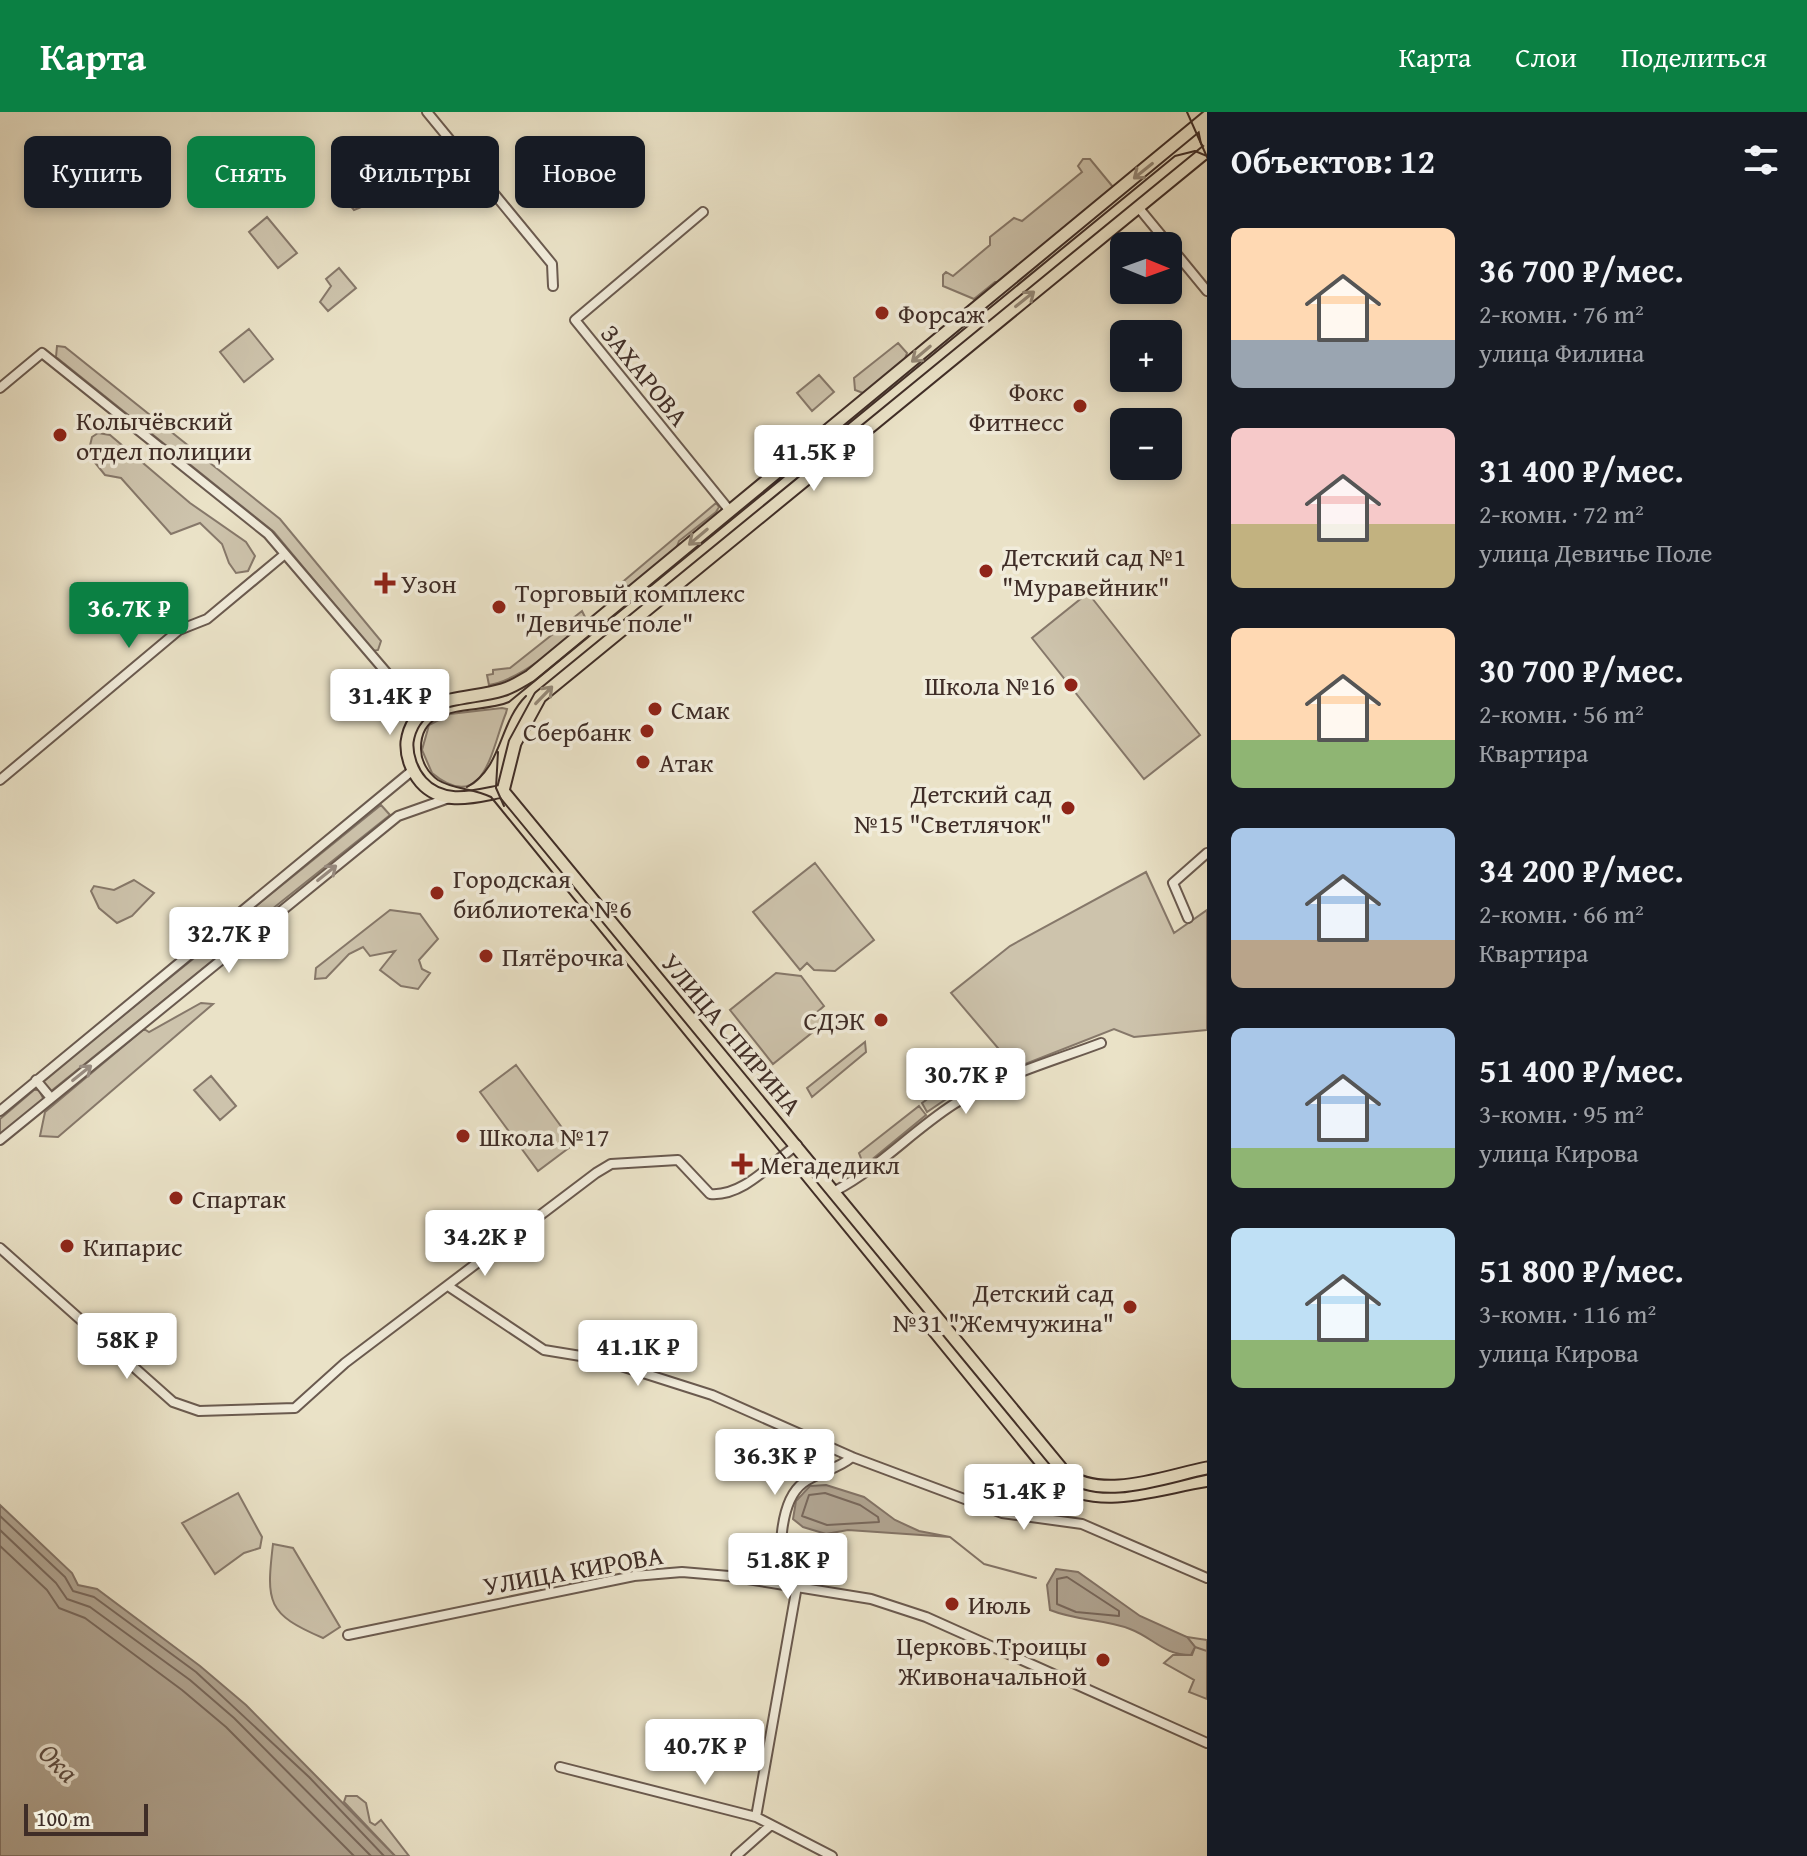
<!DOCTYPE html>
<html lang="ru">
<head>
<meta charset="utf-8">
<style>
	body { margin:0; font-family:"Gentium Book Plus",serif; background:#242831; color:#f1f3f6; height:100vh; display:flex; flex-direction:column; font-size:30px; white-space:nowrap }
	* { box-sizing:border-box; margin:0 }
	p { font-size:26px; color:#9ea1a6 }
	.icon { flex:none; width:44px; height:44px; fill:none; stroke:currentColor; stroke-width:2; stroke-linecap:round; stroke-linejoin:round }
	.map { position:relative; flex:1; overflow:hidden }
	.side { display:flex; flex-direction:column; background:#171b24; width:600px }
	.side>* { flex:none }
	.banner { position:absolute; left:24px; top:24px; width:760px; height:72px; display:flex; gap:16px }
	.needle { width:52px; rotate:91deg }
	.fabs { position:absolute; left:1110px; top:120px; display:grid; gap:16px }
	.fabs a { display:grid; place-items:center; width:72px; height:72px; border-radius:12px; background:#171b24; box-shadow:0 4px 12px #0003; font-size:40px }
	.scale { position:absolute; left:24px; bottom:20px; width:124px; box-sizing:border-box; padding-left:8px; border:4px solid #3f2d27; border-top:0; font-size:22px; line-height:28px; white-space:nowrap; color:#3f2d27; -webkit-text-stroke:6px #f1ecdb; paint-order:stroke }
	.price { position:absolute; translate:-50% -68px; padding:0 18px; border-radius:8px; background:#fff; color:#222; font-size:26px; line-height:52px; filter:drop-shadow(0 2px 4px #0008) }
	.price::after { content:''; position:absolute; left:50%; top:48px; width:24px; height:18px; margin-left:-12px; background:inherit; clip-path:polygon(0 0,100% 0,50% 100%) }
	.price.current { background:#0b8043; color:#fff }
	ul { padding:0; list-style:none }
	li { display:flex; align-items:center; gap:24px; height:200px; padding:0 24px }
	li span { display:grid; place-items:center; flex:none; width:224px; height:160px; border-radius:12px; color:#555 }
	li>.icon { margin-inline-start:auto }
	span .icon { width:96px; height:96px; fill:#fffc; stroke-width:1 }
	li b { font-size:34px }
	h2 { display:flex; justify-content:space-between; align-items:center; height:96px; padding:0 24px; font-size:34px }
	.pill { padding:0 28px; border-radius:12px; background:#171b24; box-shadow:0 4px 12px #0003; font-size:28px; line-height:72px }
	.pill.current { background:#0b8043; color:#fff }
	header { display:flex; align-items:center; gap:48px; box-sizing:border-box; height:112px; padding:0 40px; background:#0b8043; color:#fff }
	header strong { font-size:38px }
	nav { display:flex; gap:44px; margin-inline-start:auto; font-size:28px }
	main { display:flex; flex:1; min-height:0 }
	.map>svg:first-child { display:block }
	.green { fill:#cdc3ac; stroke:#86786a; stroke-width:2 }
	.water { fill:#b0a491; stroke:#837467; stroke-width:2 }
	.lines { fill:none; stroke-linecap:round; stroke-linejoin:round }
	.shore { stroke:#78685c; stroke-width:2 }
	.stream { stroke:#837467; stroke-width:2 }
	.minor-casing { stroke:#6a5a4f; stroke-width:12 }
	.major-casing { stroke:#3f2d27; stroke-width:15 }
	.minor { stroke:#f1ecdb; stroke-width:8 }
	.major { stroke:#eae2c7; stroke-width:11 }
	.tram { stroke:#3f2d27; stroke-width:2 }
	.oneway { stroke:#948877 }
	.oneway2 { stroke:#988c81 }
	.poi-dot { fill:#8f2418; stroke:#f1ecdb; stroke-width:3 }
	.labels { text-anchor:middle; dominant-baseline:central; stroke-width:7; stroke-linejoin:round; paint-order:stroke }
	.poi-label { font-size:26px; fill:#3f2d27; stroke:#f1ecdb; text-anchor:start }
	.street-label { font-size:26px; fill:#3f2d27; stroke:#f1ecdb }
	.water-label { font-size:28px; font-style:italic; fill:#5b4b42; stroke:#f1ecdb }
</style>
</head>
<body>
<header>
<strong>Карта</strong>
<nav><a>Карта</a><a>Слои</a><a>Поделиться</a></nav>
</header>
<main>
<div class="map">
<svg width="1207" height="1744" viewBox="0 0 1207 1744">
	<rect width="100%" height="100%" fill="#eae2c7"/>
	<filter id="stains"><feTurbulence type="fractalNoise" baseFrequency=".0025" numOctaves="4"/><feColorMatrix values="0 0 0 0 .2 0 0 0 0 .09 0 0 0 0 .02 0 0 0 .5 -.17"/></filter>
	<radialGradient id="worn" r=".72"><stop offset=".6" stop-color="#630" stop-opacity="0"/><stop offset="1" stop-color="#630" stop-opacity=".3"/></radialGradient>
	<path class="green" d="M1083,47H1090L1113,75L1002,170H995L974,187L943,174V163L946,160L953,164L990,133V125L1014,106L1022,109L1082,60L1078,54Z
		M379,57L386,65L376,89L354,98L349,92L355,76Z
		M267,105L297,141L278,156L249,120Z
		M339,156L356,176L328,199L320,190L331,174L326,167Z
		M249,217L273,247L244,270L220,240Z
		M898,231L907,241L903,252L866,282L855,278L854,266Z
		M57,234L65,235L280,407L381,529L378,538L373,539L274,420L56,245Z
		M819,263L834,280L812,299L797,281Z
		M98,321L110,323L190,391L246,430L255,444L248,459L236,461L229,451L222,432L200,411L171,422L121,366L105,363L88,342L92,325Z
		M716,391L719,395L716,400L679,429L676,437L630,474L619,473Z
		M1088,481L1200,623L1144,667L1032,526Z
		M582,499L585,505C572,529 516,569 489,573L487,563L493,562V558L510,556Z
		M502,596L507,597L506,601C492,634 485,705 432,661L422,638L429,613L450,602Z
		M381,693L390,703L227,833L222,827L224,820Z
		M815,751L874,828L835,859L814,858L807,851L800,858L753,800Z
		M1146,760L1174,821L1207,798V918L1134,925L1114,917L1015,956L951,881L1010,834Z
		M134,768L154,781L132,804L117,811L99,796L91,779L94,774L114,778Z
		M390,798L420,802L438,827L419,848L422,857L430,861L418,877L401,874L380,858L395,839L370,844L363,835L349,842L326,866L315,867L316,856Z
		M214,830L224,836L220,843L50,980L42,969Z
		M776,861L801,864L824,894L816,901L824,911L773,952L730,898Z
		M201,891L213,892L58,1025L40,1024L45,1000L144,917L149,920Z
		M865,930L866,940L812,985L807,976Z
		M994,939L1010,958L961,977L927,1000L922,991Z
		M516,953L574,1032L538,1059L480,980Z
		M211,964L236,994L220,1008L194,978Z
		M34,978H39L44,988L0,1024V1007Z
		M919,994L926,1003L864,1054L859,1041Z
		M238,1381L262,1425L260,1436L244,1441L215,1462L182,1411Z
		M273,1432L293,1436L340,1515L323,1526C267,1502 266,1491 273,1432Z
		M1187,1525L1207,1528V1587L1189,1580L1194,1568L1164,1551L1173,1543H1192L1195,1535Z
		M346,1684H357L366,1691L370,1710L375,1713L381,1708L409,1744H395L344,1690Z"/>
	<path class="water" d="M826,1373L864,1385L895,1408L919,1419L950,1425L848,1418L826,1422L803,1415L793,1407L796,1389L810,1374Z
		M0,1393L72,1461L78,1473L97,1477L200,1554L246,1593L395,1744H0Z
		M1056,1457L1078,1460L1140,1504L1187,1525L1195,1535L1191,1543C1163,1543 1154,1526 1130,1517C1104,1507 1077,1509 1050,1498L1047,1473Z"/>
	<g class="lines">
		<path class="shore" d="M825,1381L860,1393L878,1405L879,1410L827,1413L802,1404L809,1383Z
			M0,1404L65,1465L73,1479L94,1485L196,1560L309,1665L384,1744
			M0,1418L56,1471L67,1487L90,1495L190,1568L234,1606L371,1744
			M0,1434L47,1478L59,1496L85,1506L182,1578L226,1615L354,1744
			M1067,1465L1119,1499V1504L1076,1500L1057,1492V1467Z"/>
		<path class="stream" d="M950,1425L984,1452L1036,1466
			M1195,1535L1207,1539"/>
		<g class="minor-casing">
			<path id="minor" d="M427,0L552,152L553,174
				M1138,95L1207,179
				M703,100L575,208L730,399
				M0,276L42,241L268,422L421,601
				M0,668L179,518L207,507L285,442
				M1188,806L1173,771L1207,741
				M216,823L230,841
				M36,968L51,986
				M0,999L413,658
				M0,1028L398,704L449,686
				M835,1079C879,1056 912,1019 954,992C997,965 1053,949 1101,931
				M0,1136L173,1290L199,1299L295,1296L345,1251L596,1061L611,1052L678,1048L710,1082C743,1085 771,1051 797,1033
				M448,1174L544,1238L599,1247L712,1283L852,1345L1002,1401L1082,1412L1207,1466
				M781,1472C780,1443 778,1390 803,1371C819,1359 837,1358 852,1345
				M348,1523L634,1464L682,1460L729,1464L871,1487L926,1505L1207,1631
				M560,1655L756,1705L832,1744
				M756,1705L797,1474
				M736,1744L771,1713"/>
		</g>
		<g class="major-casing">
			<path id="major" d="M1203,9L1207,29
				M503,679C476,684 443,695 421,670C412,660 406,644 407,630C414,581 467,589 502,578C513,575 521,569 530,564L1207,5
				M503,679L1065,1361C1102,1390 1166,1364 1207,1356
				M503,679L515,631L540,585L1207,39"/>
		</g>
		<use href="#minor" class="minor"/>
		<use href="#major" class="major"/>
		<path class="tram" d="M1187,0L1207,45
			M1207,44L1195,39L1175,44L509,590C479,603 420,589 421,637C421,649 428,661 438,668C454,678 474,676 491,685L1053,1375C1098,1406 1157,1383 1207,1375
			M498,640L496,676L504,694
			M467,675C503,655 498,612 526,584"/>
	</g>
	<defs><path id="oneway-shaft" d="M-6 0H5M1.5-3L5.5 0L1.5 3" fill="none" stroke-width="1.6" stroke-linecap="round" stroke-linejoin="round" transform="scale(2)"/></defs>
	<g class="oneway">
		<use href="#oneway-shaft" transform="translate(1143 59) rotate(141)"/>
		<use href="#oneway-shaft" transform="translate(1025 187) rotate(-39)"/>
		<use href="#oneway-shaft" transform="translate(921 242) rotate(140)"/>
		<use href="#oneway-shaft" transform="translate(698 425) rotate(140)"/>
		<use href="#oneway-shaft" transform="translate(544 583) rotate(-46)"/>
	</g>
	<g class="oneway2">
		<use href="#oneway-shaft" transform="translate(327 761) rotate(-39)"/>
		<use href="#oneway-shaft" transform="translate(82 961) rotate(-39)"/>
	</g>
	<g class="poi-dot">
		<circle cx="882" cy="201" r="8"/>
		<circle cx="1080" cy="294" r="8"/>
		<circle cx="60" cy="323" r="8"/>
		<circle cx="986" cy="459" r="8"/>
		<path d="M381 459h8v8h8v8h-8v8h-8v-8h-8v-8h8z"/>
		<circle cx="499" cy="495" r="8"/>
		<circle cx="1071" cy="573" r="8"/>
		<circle cx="655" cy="597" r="8"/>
		<circle cx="647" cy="619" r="8"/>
		<circle cx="643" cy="650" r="8"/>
		<circle cx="1068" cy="696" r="8"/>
		<circle cx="437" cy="781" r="8"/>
		<circle cx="486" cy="844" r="8"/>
		<circle cx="881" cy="908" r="8"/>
		<circle cx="463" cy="1024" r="8"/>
		<path d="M738 1040h8v8h8v8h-8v8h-8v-8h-8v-8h8z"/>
		<circle cx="176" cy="1086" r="8"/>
		<circle cx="67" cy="1134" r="8"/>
		<circle cx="1130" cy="1195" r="8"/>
		<circle cx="952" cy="1492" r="8"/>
		<circle cx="1103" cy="1548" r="8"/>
	</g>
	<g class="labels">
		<g class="poi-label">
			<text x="898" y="201">Форсаж</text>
			<text x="1064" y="279" text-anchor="end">Фокс<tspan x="1064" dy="30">Фитнесс</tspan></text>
			<text x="76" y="308">Колычёвский<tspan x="76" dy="30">отдел полиции</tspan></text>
			<text x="1002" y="444">Детский сад №1<tspan x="1002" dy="30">"Муравейник"</tspan></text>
			<text x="401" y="471">Узон</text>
			<text x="515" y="480">Торговый комплекс<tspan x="515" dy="30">"Девичье поле"</tspan></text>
			<text x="1055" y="573" text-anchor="end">Школа №16</text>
			<text x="671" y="597">Смак</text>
			<text x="631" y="619" text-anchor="end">Сбербанк</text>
			<text x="659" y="650">Атак</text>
			<text x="1052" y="681" text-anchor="end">Детский сад<tspan x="1052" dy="30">№15 "Светлячок"</tspan></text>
			<text x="453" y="766">Городская<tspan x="453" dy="30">библиотека №6</tspan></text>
			<text x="502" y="844">Пятёрочка</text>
			<text x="865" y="908" text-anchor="end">СДЭК</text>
			<text x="479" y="1024">Школа №17</text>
			<text x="760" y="1052">Мегадедикл</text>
			<text x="192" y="1086">Спартак</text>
			<text x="83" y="1134">Кипарис</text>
			<text x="1114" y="1180" text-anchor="end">Детский сад<tspan x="1114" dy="30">№31 "Жемчужина"</tspan></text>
			<text x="968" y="1492">Июль</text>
			<text x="1087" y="1533" text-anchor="end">Церковь Троицы<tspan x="1087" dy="30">Живоначальной</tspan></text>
		</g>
		<g class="street-label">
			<text transform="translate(645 263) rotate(51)">ЗАХАРОВА</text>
			<text transform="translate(732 922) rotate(50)">УЛИЦА СПИРИНА</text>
			<text transform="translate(573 1458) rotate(-10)">УЛИЦА КИРОВА</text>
		</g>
		<g class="water-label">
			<text transform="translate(59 1650) rotate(45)">Ока</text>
		</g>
	</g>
	<rect width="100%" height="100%" filter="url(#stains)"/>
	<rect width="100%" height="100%" fill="url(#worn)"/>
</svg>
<div class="fabs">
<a><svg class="needle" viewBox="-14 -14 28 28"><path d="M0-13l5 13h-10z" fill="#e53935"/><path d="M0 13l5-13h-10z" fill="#9ea1a6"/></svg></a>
<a>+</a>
<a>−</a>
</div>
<div class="scale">100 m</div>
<b class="price" style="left:814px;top:381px">41.5K ₽</b>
<b class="price current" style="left:129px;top:538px">36.7K ₽</b>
<b class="price" style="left:390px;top:625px">31.4K ₽</b>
<b class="price" style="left:229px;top:863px">32.7K ₽</b>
<b class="price" style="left:966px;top:1004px">30.7K ₽</b>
<b class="price" style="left:485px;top:1166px">34.2K ₽</b>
<b class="price" style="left:127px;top:1269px">58K ₽</b>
<b class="price" style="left:638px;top:1276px">41.1K ₽</b>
<b class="price" style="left:775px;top:1385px">36.3K ₽</b>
<b class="price" style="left:1024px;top:1420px">51.4K ₽</b>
<b class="price" style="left:788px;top:1489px">51.8K ₽</b>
<b class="price" style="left:705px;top:1675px">40.7K ₽</b>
<div class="banner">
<a class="pill">Купить</a>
<a class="pill current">Снять</a>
<a class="pill">Фильтры</a>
<a class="pill">Новое</a>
</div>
</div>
<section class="side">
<h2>Объектов: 12<svg class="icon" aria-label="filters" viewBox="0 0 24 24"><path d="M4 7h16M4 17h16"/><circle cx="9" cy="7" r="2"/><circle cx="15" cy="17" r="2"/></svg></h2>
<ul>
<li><span style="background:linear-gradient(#ffd9b3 70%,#9aa5b1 0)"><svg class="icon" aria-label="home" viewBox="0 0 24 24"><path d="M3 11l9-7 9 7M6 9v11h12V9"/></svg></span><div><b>36 700 ₽/мес.</b><p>2-комн. · 76 m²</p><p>улица Филина</p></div></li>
<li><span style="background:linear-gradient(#f6c9c9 60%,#c2b280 0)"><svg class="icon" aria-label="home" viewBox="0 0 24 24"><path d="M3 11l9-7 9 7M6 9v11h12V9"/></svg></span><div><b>31 400 ₽/мес.</b><p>2-комн. · 72 m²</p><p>улица Девичье Поле</p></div></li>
<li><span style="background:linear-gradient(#ffd9b3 70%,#8fb573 0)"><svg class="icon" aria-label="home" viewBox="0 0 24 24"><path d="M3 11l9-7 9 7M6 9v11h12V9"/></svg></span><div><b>30 700 ₽/мес.</b><p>2-комн. · 56 m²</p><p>Квартира</p></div></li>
<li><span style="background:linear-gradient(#a9c7e8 70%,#b9a48a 0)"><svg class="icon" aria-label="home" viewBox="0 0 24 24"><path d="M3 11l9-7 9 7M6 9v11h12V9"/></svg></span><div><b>34 200 ₽/мес.</b><p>2-комн. · 66 m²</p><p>Квартира</p></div></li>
<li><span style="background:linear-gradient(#a9c7e8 75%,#8fb573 0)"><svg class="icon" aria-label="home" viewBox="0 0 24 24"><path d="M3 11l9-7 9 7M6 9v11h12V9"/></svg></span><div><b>51 400 ₽/мес.</b><p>3-комн. · 95 m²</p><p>улица Кирова</p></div></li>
<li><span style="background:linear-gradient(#bfe0f5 70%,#8fb573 0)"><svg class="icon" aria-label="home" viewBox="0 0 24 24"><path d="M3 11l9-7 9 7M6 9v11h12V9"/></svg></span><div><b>51 800 ₽/мес.</b><p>3-комн. · 116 m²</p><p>улица Кирова</p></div></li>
</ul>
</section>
</main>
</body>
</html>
